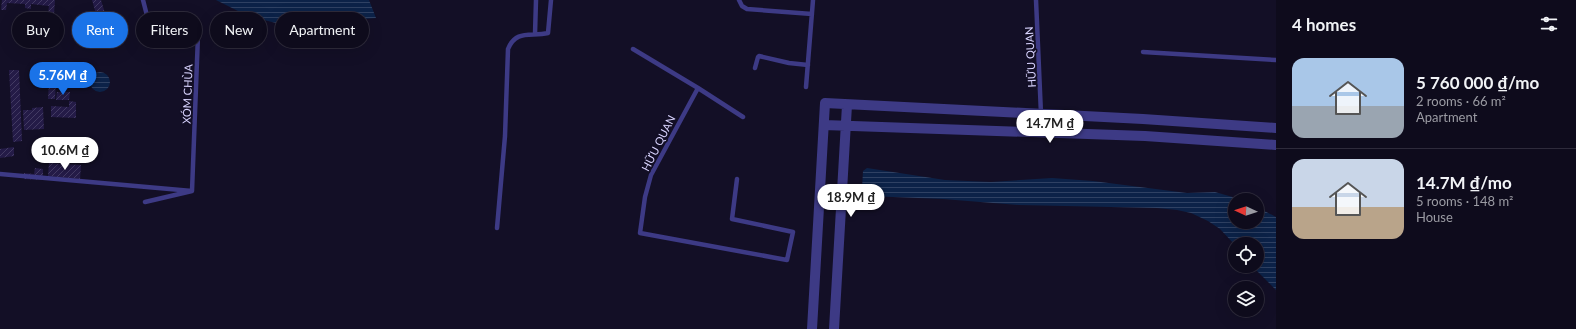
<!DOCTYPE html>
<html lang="en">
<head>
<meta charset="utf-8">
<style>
	body { margin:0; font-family:Lato,sans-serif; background:#171425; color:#f1f3f6; height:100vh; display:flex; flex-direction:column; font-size:15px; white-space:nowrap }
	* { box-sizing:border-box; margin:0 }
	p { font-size:13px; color:#9b9ba3 }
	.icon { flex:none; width:22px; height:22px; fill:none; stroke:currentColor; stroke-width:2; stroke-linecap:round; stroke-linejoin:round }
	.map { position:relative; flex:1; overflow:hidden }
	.sheet { display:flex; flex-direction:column; background:#0e0b1c; width:300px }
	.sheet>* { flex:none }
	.banner { position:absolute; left:12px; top:12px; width:380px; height:36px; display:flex; gap:8px }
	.needle { width:26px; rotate:273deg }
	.controls { position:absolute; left:1228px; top:193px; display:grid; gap:8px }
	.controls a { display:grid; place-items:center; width:36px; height:36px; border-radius:50%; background:#0e0b1c; box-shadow:0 4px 16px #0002,0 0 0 1px #2e2b3b; font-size:20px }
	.price { position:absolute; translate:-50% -34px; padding:0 9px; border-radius:14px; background:#fff; color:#222; font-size:13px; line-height:26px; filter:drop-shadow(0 1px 2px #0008) }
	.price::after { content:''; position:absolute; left:50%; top:24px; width:12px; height:9px; margin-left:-6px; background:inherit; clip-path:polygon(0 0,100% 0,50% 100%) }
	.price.active { background:#1a73e8; color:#fff }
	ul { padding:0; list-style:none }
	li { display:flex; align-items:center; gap:12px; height:100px; padding:0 16px }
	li+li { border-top:1px solid #2e2b3b }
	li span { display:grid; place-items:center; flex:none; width:112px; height:80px; border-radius:12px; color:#555 }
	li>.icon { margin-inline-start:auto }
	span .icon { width:48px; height:48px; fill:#fffc; stroke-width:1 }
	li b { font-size:17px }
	h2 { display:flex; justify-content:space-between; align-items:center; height:48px; padding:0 16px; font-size:17px }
	.pill { padding:0 14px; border-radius:18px; background:#0e0b1c; box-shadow:0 4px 16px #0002,0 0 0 1px #2e2b3b; font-size:14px; line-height:36px }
	.pill.active { background:#1a73e8; color:#fff }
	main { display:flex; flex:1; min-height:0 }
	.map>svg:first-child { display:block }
	.water { fill:url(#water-rules) }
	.building { fill:url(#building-hatch) }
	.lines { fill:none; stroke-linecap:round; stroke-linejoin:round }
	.service { stroke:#3d3a85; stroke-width:4.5 }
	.tertiary { stroke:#3d3a85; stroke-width:10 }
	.labels { text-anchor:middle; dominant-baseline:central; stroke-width:3.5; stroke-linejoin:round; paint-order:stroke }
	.street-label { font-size:11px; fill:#d9d4ff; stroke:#130f26 }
</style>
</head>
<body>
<main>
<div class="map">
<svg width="1276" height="329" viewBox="0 0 1276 329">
	<defs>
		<pattern id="water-rules" width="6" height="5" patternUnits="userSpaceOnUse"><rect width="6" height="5" fill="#0c2248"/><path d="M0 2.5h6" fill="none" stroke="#2f4163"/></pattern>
		<pattern id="building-hatch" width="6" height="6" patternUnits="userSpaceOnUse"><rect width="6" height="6" fill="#241b47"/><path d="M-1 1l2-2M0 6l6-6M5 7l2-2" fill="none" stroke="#433b63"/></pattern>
	</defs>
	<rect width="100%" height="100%" fill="#130f26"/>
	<path class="water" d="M216,0H369L376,18L284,25L248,16Z
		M90 82a10 10 0 1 1 20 0a10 10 0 1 1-20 0Z
		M867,168L945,180L991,182L1052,178L1093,181L1187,193L1215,192L1243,200H1235V222H1257V207L1276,217V290L1252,266H1257V244L1235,245L1220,229L1208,221L1191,213L1177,210L1157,208L1019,205L943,199L868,196L862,189L863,171Z"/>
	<path class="building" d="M2,0H55L54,14L48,13L49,6L31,4V9L25,8V4L7,3L6,10H1Z
		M92,0H101L111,33L102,35Z
		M9,70H19L22,141L13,142Z
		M49,82H56L55,99H48Z
		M57,92H70L69,100H56Z
		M69,101L76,102V118L51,117V106L69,107Z
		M43,107L44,129L24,130L23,110H32V108Z
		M14,147V156L0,158V149Z
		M49,163L81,165L80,179L48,176Z
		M35,168L43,169V180L24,179V173L34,174Z"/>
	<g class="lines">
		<path class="service" d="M143,0L153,39L198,35L192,191
			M739,0L742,6L747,9L812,14
			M1036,0L1041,114
			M535,34L536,0
			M633,49L698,88
			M1143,52L1276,60
			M755,68L758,57L759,56L789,63L808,65
			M806,87L813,0
			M0,174L192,191L145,202
			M737,179L732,219L793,232L787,260L640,233L645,197L651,175L698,88L743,117
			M497,228L505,136L508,49C516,29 531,37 548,33L551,0"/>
		<path class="tertiary" d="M824,125L1145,136L1276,145
			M812,329L825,103L1143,119L1276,128
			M834,329L847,105"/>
	</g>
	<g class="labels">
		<g class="street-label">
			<text transform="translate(1030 57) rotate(-93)">HỮU QUAN</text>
			<text transform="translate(187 94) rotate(-88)">XÓM CHÙA</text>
			<text transform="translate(658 143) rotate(-63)">HỮU QUAN</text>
		</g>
	</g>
</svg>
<div class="controls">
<a><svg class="needle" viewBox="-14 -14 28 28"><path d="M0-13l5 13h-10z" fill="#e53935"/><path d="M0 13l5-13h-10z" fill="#9b9ba3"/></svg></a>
<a><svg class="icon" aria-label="locate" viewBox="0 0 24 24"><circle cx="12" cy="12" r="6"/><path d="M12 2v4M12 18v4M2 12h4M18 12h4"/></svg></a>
<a><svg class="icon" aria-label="layers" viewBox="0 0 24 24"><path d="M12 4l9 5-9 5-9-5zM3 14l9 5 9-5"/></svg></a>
</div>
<b class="price active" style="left:63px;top:96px">5.76M ₫</b>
<b class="price" style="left:1050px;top:144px">14.7M ₫</b>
<b class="price" style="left:65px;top:171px">10.6M ₫</b>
<b class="price" style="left:851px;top:218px">18.9M ₫</b>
<div class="banner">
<a class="pill">Buy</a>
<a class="pill active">Rent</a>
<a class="pill">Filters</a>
<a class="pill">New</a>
<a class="pill">Apartment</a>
</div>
</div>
<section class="sheet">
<h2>4 homes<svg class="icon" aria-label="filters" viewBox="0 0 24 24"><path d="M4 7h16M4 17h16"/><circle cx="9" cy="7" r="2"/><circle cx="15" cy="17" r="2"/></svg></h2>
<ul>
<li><span style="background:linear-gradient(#a9c7e8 60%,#9aa5b1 0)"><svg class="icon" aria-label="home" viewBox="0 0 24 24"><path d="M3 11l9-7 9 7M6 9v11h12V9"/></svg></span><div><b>5 760 000 ₫/mo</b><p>2 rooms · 66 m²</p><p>Apartment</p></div></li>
<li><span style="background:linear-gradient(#c9d6e8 60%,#b9a48a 0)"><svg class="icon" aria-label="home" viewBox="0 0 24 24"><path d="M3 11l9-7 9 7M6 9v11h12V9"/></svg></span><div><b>14.7M ₫/mo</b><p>5 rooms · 148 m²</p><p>House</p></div></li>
</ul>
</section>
</main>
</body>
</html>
